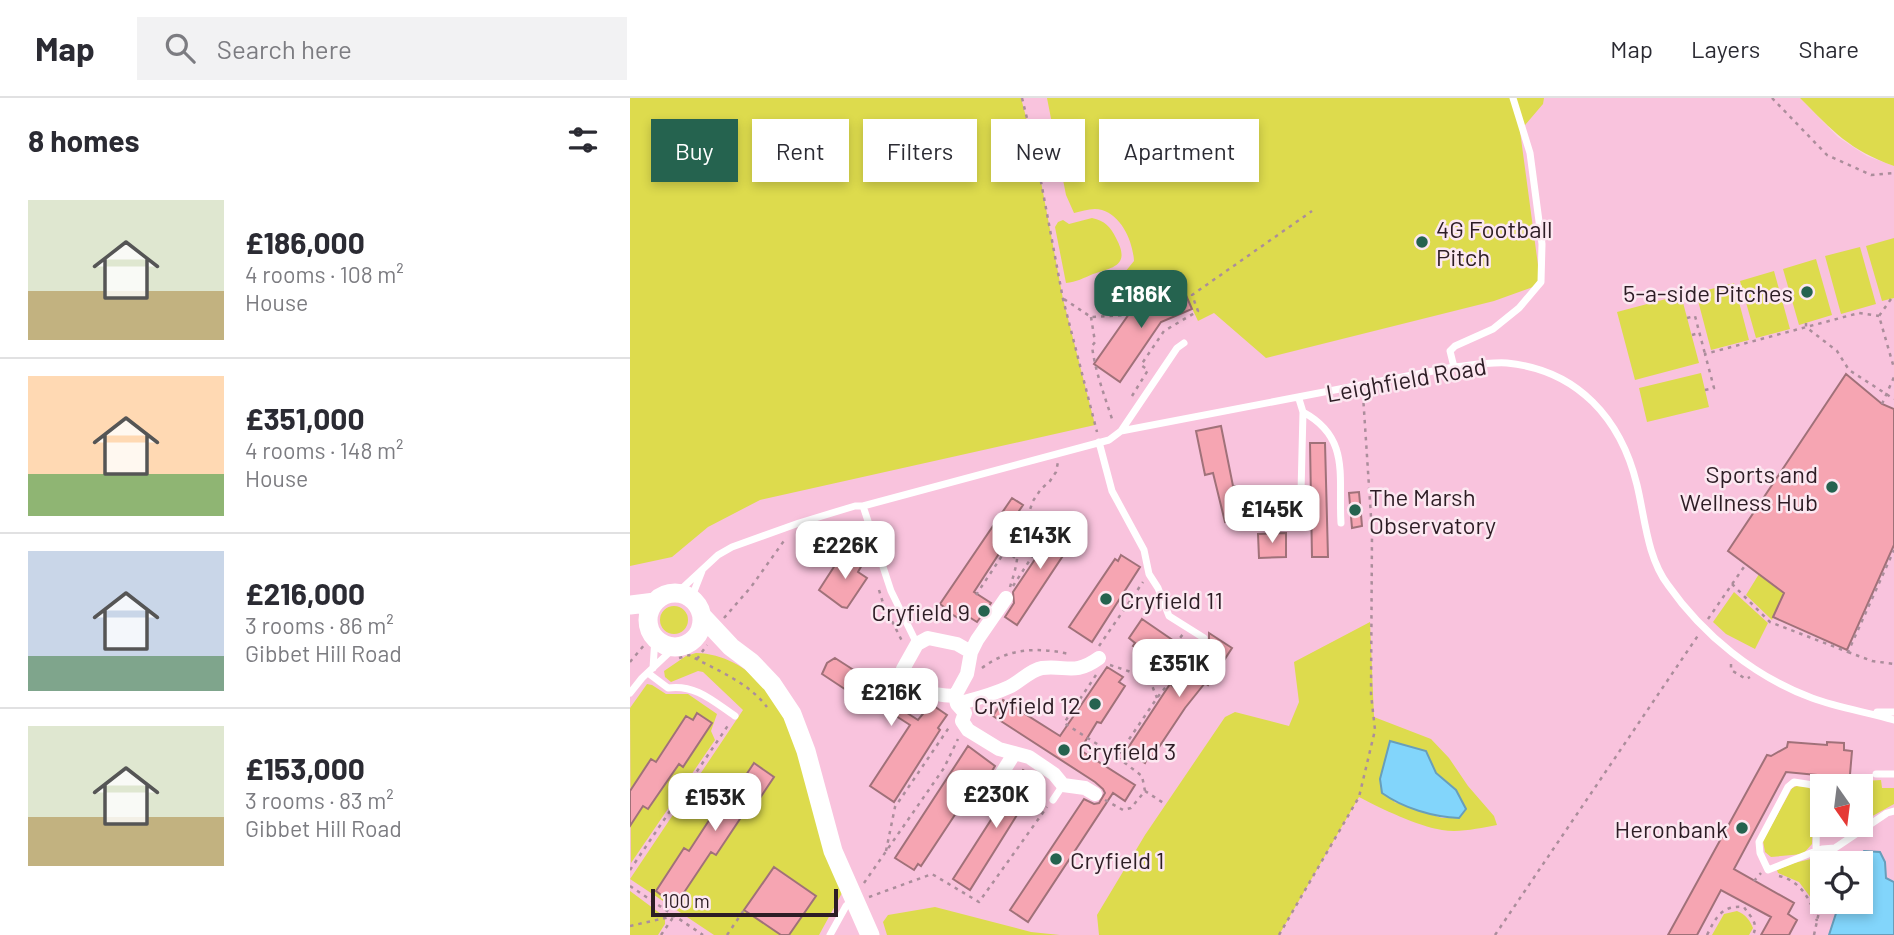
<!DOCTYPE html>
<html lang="en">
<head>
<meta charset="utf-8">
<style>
	body { margin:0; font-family:Barlow,sans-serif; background:#f2f2f3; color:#2b2b33; height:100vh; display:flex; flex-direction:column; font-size:26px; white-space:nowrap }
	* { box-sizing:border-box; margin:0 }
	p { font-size:23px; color:#7c7c81 }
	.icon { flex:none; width:38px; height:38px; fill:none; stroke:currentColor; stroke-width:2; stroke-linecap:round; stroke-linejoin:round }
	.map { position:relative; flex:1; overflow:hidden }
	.details { display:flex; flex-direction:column; background:#fff; width:630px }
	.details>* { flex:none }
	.guide { position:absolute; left:21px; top:21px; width:665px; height:63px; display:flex; gap:14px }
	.needle { width:46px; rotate:166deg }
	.buttons { position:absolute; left:1180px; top:676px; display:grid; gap:14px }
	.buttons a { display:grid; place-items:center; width:63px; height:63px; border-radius:0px; background:#fff; box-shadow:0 4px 10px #0003; font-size:35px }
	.scale { position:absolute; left:21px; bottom:18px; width:187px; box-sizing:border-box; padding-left:7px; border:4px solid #2d1d25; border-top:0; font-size:19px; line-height:24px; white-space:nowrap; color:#2d1d25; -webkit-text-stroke:5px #fce8f1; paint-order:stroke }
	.price { position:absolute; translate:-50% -60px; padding:0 16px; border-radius:14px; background:#fff; color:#222; font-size:23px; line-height:46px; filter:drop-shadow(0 2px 4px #0008) }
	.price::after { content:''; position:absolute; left:50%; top:42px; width:21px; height:16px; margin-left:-10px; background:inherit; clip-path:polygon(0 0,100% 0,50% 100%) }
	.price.selected { background:#25634f; color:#fff }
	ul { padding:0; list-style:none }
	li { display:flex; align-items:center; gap:21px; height:175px; padding:0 28px }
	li+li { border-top:2px solid #e1e1e2 }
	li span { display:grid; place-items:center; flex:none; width:196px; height:140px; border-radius:0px; color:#555 }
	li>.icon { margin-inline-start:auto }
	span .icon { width:84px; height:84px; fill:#fffc; stroke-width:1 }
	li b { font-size:30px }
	h2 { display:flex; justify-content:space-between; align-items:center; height:84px; padding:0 28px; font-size:30px }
	.chip { padding:0 24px; border-radius:0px; background:#fff; box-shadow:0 4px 10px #0003; font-size:24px; line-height:63px }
	.chip.selected { background:#25634f; color:#fff }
	header { display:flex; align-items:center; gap:42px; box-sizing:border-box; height:98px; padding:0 35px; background:#fff; border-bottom:2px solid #e1e1e2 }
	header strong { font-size:33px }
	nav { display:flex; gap:38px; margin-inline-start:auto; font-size:24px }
	.search { width:490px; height:63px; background:#f2f2f3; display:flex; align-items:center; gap:18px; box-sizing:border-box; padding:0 24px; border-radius:0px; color:#7c7c81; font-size:26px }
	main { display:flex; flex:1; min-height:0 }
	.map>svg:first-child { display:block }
	.built { fill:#f9c3dd; fill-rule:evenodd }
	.green { fill:#dddb4d; fill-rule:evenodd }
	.water { fill:#82d5fb; stroke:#689ebb; stroke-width:2 }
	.building { fill:#f6a5b2; stroke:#a07179; stroke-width:2 }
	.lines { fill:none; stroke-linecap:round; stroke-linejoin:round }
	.path { stroke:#ab8d9b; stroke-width:2.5; stroke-dasharray:3.5 5; stroke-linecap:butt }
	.lane { stroke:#fff; stroke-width:7 }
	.street { stroke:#fff; stroke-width:14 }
	.secondary { stroke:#fff; stroke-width:19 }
	.poi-dot { fill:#25634f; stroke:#fce8f1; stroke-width:2.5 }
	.labels { text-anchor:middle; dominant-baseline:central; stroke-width:5; stroke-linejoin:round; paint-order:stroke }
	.poi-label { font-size:24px; fill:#2d1d25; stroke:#fce8f1; text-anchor:start }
	.street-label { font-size:24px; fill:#2d1d25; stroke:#fce8f1 }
</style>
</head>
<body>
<header>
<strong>Map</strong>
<div class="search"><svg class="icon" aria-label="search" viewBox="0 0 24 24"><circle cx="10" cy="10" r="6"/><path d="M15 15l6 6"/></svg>Search here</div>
<nav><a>Map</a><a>Layers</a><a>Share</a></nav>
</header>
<main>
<section class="details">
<h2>8 homes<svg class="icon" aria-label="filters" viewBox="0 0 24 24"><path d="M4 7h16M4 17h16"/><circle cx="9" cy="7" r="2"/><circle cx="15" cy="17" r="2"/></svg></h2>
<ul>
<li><span style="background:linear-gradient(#dfe7d0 65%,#c2b280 0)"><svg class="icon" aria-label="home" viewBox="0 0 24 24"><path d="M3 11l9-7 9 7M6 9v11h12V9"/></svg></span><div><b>£186,000</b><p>4 rooms · 108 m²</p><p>House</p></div></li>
<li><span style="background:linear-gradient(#ffd9b3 70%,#8fb573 0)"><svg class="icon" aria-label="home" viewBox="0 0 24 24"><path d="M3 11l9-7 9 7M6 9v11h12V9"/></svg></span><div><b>£351,000</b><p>4 rooms · 148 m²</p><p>House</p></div></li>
<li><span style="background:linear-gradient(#c9d6e8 75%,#7fa58c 0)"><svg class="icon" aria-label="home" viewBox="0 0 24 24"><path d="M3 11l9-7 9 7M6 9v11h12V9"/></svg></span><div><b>£216,000</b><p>3 rooms · 86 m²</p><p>Gibbet Hill Road</p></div></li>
<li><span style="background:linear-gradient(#dfe7d0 65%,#c2b280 0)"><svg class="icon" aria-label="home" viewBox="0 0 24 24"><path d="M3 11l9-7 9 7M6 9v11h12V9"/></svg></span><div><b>£153,000</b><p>3 rooms · 83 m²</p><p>Gibbet Hill Road</p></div></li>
</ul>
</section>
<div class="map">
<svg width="1264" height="837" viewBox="0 0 1264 837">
	<rect width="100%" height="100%" fill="#fbd5e6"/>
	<path class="built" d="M0,0H1170L1208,39L1237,58L1264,68V837H0ZM1192,688H1230V726H1192ZM1192,765H1230V803H1192Z"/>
	<path class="green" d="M0,0H391L406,57L433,201L465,327L130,402L78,429L42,459L0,468Z
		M417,0H914L913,6L890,33L910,182L903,189L864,203L636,260L584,215L568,223L551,187L506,206L495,174L504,163C503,144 492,118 472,112C463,109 453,113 444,115L436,97Z
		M1170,0H1264V68C1219,52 1203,33 1170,0Z
		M462,120C475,123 480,128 486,140C501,168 483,169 463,176C454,180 446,184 436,185L425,129L428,124L433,122L439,126Z
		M1264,140V200L1252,203L1236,148Z
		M1230,149L1246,206L1211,216L1195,158Z
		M1186,161L1202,217L1169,227L1153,171Z
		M1144,173L1160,231L1126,240L1110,183Z
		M1104,185L1119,242L1081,252L1066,195Z
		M1051,197L1069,265L1005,282L987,214Z
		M1071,275L1079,309L1017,324L1009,290Z
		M1129,476L1154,495L1142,522L1116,497Z
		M1104,494L1138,525L1125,551L1096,536L1083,524Z
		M30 522a14 14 0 1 1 28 0a14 14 0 1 1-28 0Z
		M740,524L744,619L801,641L819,660L838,688L864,718L867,727C850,730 830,735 812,732C787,728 752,711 729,699L649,837H469L467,817L515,737L595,619L605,614L659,628L669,604L664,564ZM796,653L806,675L826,692L829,720H812L764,704Z
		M66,555C109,556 142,589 158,626C168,649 174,675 181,698C192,730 202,763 212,795L189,837H84L0,781L113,612L73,574L68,573L41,584L35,579L34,573L56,558Z
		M17,586L22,587L36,596H58L87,616L81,633L85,642L1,765L0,610Z
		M1251,682L1252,690H1264V706L1230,725V688L1228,687L1234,683Z
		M1167,688L1179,689L1184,702L1182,746L1173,756L1141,759L1135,754L1133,743L1162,690Z
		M1198,757L1197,765H1192V789L1187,805L1184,804L1169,784L1148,775L1147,772L1164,765Z
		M0,793L35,819V826L28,837H0Z
		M305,809L401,834L430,837H257L253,824L258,817Z
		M1107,813C1116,817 1119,821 1123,830L1119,837H1082L1094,816Z"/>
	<path class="water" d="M760,643L796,653L806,675L826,692L836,711L829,720C803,719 773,710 752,695L750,681Z
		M1234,753L1250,754L1255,764L1256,780L1264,784V837H1199L1210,803H1230V765H1224Z"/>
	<path class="building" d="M551,186L562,211L531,224L490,284L464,266L506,206Z
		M1216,276L1252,306L1264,311V447L1217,552L1143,519L1154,495L1098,453Z
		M591,328L603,388H605L612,420L595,424L583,375L575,377L566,333Z
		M680,345H695L698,459H682Z
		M729,394L732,428L722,430L719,395Z
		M382,400L393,407L387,416L393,419L344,494L361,505L347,524L339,519L335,524L313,511L314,509L310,506Z
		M430,424L448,435L387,527L375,519L384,505L383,494Z
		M656,435V459L629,460L628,436Z
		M230,453L237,458L228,474L237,480L217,510L212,509L189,492L209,461L221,467Z
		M491,457L510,469L462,544L439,529L485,461L488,463Z
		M512,521L544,543L530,564L503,548L505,545L499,540Z
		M579,535L602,550L578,587L575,585L555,610L521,661L518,659L515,665L496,653L540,586L545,590L573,546L579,544Z
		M205,560L275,605L271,611L288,622L301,606L317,617L308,630L310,632L264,704L240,688L280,627L252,609L248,613L192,576L197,565Z
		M477,569L493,579L489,584L495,588L471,625L467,624L450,652L505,687L495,703L483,695L398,824L380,812L454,701L464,706L469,705L475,695L473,691L465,684L363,618L373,602L430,638Z
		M67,615L82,625L53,669L49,666L18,711L13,708L0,728V693L21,661L26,664L56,618L63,622Z
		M1158,644L1197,647V644L1214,645V652L1222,653L1219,688H1196L1197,678L1156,674L1104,771L1164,805L1158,816L1167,822L1159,837H1131L1141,819L1091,792L1067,837H1038L1137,657L1141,658L1157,649Z
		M338,648L365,668L345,701L338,697L291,768L288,766L284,772L265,760Z
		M124,665L144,679L120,715L116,712L86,757L81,754L51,799L44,795L39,803L26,793L54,750L59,753L89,707L94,710Z
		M393,672L409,682L340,792L323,781Z
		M144,769L186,798L159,837H151L114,812Z"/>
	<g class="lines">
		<path class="path" d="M392,0L406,57L433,201L467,334
			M1142,0L1197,57L1241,77L1264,75
			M434,201L461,219L498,217
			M1261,201L1249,218L1264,270
			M461,219L465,244L462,248C465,273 474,296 482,321
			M1057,220L1065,218L1075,256
			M1176,225V229L1207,253L1219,272L1264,301
			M1062,237L1069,235
			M1075,292L1084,290L1075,256L1229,215L1249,218
			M502,298L518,272L511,267L534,233L568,213L562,197L682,113
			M1252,306L1264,279
			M375,453L387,461
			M1102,486L1140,524L1218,554L1264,452
			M383,488L420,431
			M380,489C385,473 391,455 385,439
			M249,492L253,505L272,543
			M346,497L397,420L403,403L411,391L420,383L426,374L428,364
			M94,520L121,489L156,440
			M1078,521L1116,466
			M469,548L513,484
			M1218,554L1242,563L1264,566
			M49,560L59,557C86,572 118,584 137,609
			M67,561L77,547
			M0,564L15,546
			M1101,566V572L1116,581L1120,579
			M480,567L519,580L527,600
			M352,570C378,550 408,549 439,556
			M466,577L434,625L486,658
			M519,580L553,536
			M238,583L266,586
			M515,693L535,706
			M475,702L493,712L501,710L515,693L512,678L487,659L527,600L568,548
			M256,753L265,709L320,628
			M0,772L99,626
			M1149,778C1171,783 1181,802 1187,823
			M1124,783L1131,775
			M234,785L314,670L328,641
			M0,788L73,837
			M239,799L302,776L349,804L417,709
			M0,828L44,818
			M31,837L44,818
			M97,837L114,812
			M649,837L729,699L745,632L741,596L742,434L733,297
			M865,837L1069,536
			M1077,837C1086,819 1092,807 1114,809C1120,819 1129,824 1123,837
			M1184,837L1192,800"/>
		<path class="lane" d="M824,269L820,253L825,248L863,231L889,210L911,184L912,146L900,55L883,0
			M669,301L673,314L671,394L673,424
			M673,314C721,340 708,379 711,425
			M491,333L547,250L554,245
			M469,344L482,393L514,452L519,476L528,490L539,518L574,540
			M233,408L261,493L287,546
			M47,495L88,457L102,449L169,425L225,408H233L479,342L491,333L824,269C842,267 860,264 877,265C948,272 991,321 1007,387C1015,420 1017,459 1038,487C1073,537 1125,579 1182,600C1209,610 1237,614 1264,622
			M61,501L72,473
			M23,570L25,540
			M18,575L38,590C65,586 83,603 105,618
			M0,595L12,580L45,549
			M1247,614H1264
			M1246,676H1264
			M423,702L433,687
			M1186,753L1138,772L1130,755L1129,744L1158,689L1164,684L1183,687L1187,695L1186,753L1192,751L1205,750L1257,715L1264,713
			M200,837L216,808L223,801"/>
		<path class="street" d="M376,500L347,542L341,554L337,576L325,598L327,606C345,601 362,597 379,589C390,584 400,572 412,570C437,567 444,578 469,560
			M325,598C298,597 288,594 273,571L287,546L298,540L327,546L341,554
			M327,606L335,615L332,623L338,632L369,651L399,659L424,676L433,687L455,690L465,696
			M350,710L384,656"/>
		<path class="secondary" d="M18 522a27 27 0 1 1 54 0a27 27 0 1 1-54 0Z
			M0,507L25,504
			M72,518L101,549L121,564L142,586L162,616L176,653L203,753L240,837"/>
	</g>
	<g class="poi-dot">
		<circle cx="792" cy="144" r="7"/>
		<circle cx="1177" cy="194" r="7"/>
		<circle cx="1202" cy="389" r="7"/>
		<circle cx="725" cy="412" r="7"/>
		<circle cx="476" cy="501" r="7"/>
		<circle cx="354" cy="513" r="7"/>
		<circle cx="465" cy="606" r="7"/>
		<circle cx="434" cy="652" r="7"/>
		<circle cx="1112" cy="730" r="7"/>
		<circle cx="426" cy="761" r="7"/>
	</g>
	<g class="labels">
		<g class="poi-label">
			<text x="806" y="130">4G Football<tspan x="806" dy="28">Pitch</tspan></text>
			<text x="1163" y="194" text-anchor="end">5-a-side Pitches</text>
			<text x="1188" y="375" text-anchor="end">Sports and<tspan x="1188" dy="28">Wellness Hub</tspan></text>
			<text x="739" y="398">The Marsh<tspan x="739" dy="28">Observatory</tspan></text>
			<text x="490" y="501">Cryfield 11</text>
			<text x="340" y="513" text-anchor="end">Cryfield 9</text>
			<text x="451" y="606" text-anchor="end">Cryfield 12</text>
			<text x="448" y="652">Cryfield 3</text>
			<text x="1098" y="730" text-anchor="end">Heronbank</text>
			<text x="440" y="761">Cryfield 1</text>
		</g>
		<g class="street-label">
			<text transform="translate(776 281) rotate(-10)">Leighfield Road</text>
		</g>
	</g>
</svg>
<div class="buttons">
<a><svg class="needle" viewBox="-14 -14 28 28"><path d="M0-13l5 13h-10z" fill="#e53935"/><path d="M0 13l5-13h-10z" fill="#7c7c81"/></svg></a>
<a><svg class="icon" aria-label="locate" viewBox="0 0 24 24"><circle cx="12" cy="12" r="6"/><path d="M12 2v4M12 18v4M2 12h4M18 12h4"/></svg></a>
</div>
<div class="scale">100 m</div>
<b class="price selected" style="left:511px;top:232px">£186K</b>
<b class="price" style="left:642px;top:447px">£145K</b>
<b class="price" style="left:410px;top:473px">£143K</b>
<b class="price" style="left:215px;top:483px">£226K</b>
<b class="price" style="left:549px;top:601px">£351K</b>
<b class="price" style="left:261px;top:630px">£216K</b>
<b class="price" style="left:366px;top:732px">£230K</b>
<b class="price" style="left:85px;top:735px">£153K</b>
<div class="guide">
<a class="chip selected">Buy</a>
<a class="chip">Rent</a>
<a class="chip">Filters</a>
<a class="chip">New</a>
<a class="chip">Apartment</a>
</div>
</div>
</main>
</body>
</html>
